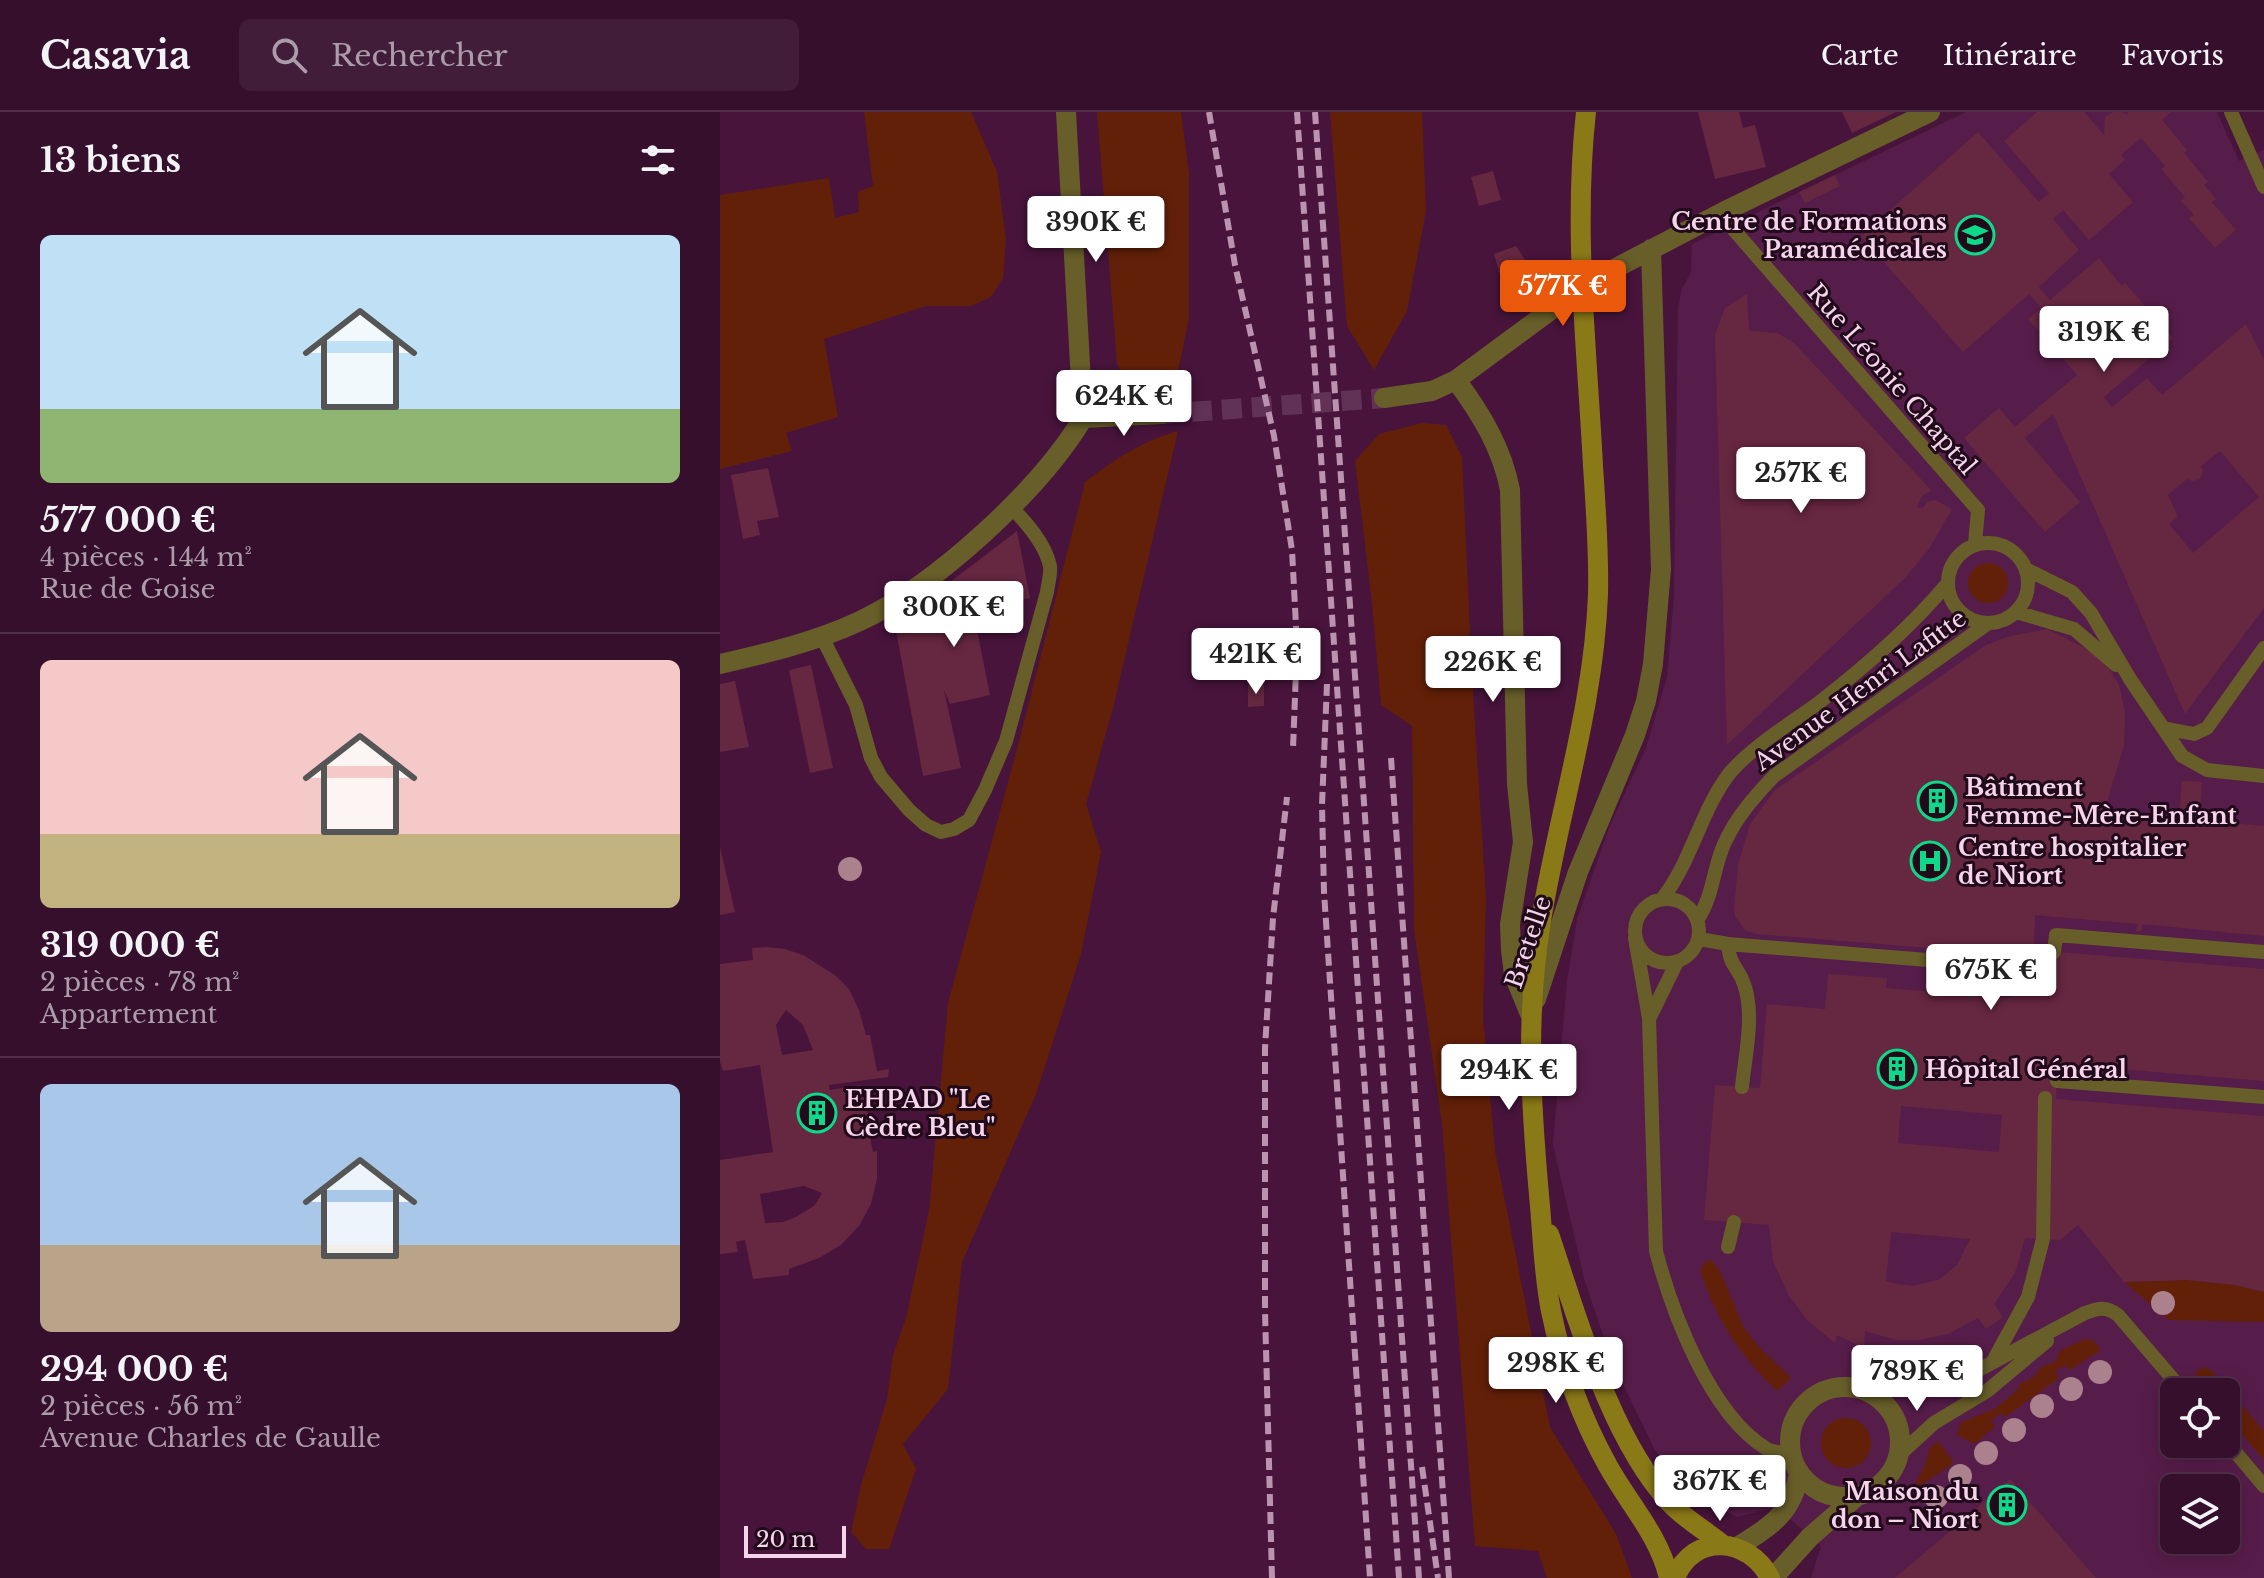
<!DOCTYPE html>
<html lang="fr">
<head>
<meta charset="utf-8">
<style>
	body { margin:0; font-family:"Libre Baskerville",serif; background:#411d39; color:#f1f3f6; height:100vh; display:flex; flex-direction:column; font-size:30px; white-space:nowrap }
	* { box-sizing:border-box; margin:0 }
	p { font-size:26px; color:#aa9caa }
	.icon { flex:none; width:44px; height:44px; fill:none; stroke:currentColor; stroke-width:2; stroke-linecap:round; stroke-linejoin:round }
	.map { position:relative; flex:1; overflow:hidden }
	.side { display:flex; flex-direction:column; background:#360f2d; width:720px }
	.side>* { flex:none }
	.buttons { position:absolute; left:1440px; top:1266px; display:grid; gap:16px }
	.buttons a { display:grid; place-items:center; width:80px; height:80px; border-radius:12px; background:#360f2d; box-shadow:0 4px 20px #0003,0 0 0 2px #502f49; font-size:40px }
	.scale { position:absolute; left:24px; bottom:20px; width:102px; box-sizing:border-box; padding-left:8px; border:4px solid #f6d5eb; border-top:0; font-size:22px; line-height:28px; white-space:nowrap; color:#f6d5eb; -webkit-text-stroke:6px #210b1b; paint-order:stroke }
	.price { position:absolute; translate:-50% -68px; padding:0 18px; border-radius:8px; background:#fff; color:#222; font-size:26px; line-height:52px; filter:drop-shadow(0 2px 4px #0008) }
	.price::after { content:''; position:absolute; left:50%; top:48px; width:24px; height:18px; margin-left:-12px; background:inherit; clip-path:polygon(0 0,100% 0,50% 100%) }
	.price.selected { background:#ea580c; color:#fff }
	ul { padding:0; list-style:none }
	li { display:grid; align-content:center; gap:16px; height:424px; padding:0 40px }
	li+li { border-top:2px solid #502f49 }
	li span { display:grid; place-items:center; height:248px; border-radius:12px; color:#555 }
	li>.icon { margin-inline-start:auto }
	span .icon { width:144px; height:144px; fill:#fffc; stroke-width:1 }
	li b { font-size:34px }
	h2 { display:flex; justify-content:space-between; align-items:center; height:96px; padding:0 40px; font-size:34px }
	header { display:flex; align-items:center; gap:48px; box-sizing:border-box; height:112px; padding:0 40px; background:#360f2d; border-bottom:2px solid #502f49 }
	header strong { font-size:38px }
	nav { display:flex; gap:44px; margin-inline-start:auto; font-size:28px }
	.search { width:560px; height:72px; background:#411d39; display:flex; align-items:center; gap:20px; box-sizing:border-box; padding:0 28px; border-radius:12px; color:#aa9caa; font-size:30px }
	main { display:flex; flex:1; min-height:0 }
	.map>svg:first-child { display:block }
	.built { fill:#571d4a; fill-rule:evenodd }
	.green { fill:#632008 }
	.building { fill:#662740; fill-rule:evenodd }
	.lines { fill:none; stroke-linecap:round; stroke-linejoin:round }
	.minor-tunnel { stroke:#623156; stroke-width:20; stroke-dasharray:20 10; stroke-linecap:butt }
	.service { stroke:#685e29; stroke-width:14 }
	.minor { stroke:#685e29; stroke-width:20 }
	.secondary { stroke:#8a7917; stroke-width:20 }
	.rail { stroke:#bb93b0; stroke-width:6; stroke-dasharray:12 6; stroke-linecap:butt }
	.tree { fill:#aa818d }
	.labels { text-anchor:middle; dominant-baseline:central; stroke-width:6; stroke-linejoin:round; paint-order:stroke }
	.poi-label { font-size:24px; font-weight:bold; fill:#f6d5eb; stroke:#210b1b; text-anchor:start }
	.street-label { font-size:24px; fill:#f6d5eb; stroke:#210b1b }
</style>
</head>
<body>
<header>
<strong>Casavia</strong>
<div class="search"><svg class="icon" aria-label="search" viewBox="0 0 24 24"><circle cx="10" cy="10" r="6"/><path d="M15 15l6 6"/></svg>Rechercher</div>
<nav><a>Carte</a><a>Itinéraire</a><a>Favoris</a></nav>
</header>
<main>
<section class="side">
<h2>13 biens<svg class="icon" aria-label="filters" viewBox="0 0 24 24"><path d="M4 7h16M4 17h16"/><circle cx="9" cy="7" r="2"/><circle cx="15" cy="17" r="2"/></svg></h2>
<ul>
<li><span style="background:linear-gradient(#bfe0f5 70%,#8fb573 0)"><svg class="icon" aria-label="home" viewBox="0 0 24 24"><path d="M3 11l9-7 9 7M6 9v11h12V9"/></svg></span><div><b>577 000 €</b><p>4 pièces · 144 m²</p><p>Rue de Goise</p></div></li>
<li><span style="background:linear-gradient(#f6c9c9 70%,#c2b280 0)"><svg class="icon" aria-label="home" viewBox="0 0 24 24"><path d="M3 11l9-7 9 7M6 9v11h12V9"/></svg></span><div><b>319 000 €</b><p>2 pièces · 78 m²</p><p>Appartement</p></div></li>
<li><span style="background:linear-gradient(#a9c7e8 65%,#b9a48a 0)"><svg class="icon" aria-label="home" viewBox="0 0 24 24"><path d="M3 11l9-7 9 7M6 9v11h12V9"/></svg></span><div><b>294 000 €</b><p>2 pièces · 56 m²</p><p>Avenue Charles de Gaulle</p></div></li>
</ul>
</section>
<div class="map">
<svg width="1544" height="1466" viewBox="0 0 1544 1466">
	<rect width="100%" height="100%" fill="#48143c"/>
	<path class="built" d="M1246,0H1497L1519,49L1544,38V1466H1091L1101,1434L1063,1401L1049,1397L1017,1405L984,1388L957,1364L935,1338L893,1252L865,1170L833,1033L847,869L857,807L890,713L926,636L947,565L954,484L958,197L962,177L971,160L972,132ZM1454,1280H1506V1332H1454ZM1454,1376H1506V1428H1454Z"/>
	<path class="green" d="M144,0H251L277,60L286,127L283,166L271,185L251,194H206L104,227L118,305L66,321L72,339L0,357V83L109,66L115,106L139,100L138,80L153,74Z
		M377,0H461L469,62V206L451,293L412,285L397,252Z
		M610,0H702L706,99L687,199L654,258L627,214Z
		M702,311L726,313L742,345L752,565L766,786L763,906L775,1039L830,1315L896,1422L912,1466H827L818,1439L755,1434L722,1012L694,817L692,614L661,593L652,491L635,349L659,322Z
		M458,319L393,596L366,692L381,740L361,842L316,982L242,1150L228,1277L183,1332L196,1357L169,1437H146L131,1420L141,1373L167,1287L173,1243L186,1206L209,1099L228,891L300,626L365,370C394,348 422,329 458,319Z
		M1248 471a20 20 0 1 1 40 0a20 20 0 1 1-40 0Z
		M991,1148C1004,1159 1015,1202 1027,1220C1039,1238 1057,1251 1071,1266L1057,1279C1019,1242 997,1209 980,1158L985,1150Z
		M1467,1168L1515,1173L1544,1180V1210L1449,1208L1404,1170Z
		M1365,1227L1374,1229L1381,1238L1350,1258L1345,1253L1335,1259L1339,1266L1285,1305L1281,1301L1271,1308L1275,1315L1254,1332L1237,1323L1240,1311L1276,1296L1295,1280L1301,1271L1314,1265L1321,1255L1335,1250L1340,1239Z
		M1483,1255L1491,1258L1544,1319V1348L1506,1304V1280H1485L1475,1268L1477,1259Z
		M1101 1331a25 25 0 1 1 50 0a25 25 0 1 1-50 0Z
		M1218,1329L1233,1349L1231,1353L1191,1380L1205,1353L1210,1335Z"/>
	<path class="building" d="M978,0H1019L1023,16L1035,13L1046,55L995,67Z
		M1122,0H1176L1132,21Z
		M1317,0H1364L1384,23L1385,5L1393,0H1402L1407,3L1408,0H1451L1442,8L1467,38L1464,41L1488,70L1484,73L1496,87L1492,90L1516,118L1495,136L1469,106L1474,103L1461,89L1465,85L1441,57L1445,54L1421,26L1401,43L1405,48L1389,62L1413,90L1369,128L1343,98L1333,107L1359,138L1319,175L1330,188L1379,146L1402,174L1405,171L1453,226L1384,285L1392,295L1427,266L1442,283L1526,212L1544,248V496L1465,602L1333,302L1305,326L1360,390L1325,420L1244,326L1279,296L1295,315L1357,263L1308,207L1321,196L1309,182L1243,240L1141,124L1258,20L1319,90L1329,81L1284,29ZM1500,339L1539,385L1473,441L1449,412L1458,405L1448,383L1467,367L1473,369L1480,367L1483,359L1481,354Z
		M773,59L781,88L759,94L751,65Z
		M1115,63L1120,74L1085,91L1079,80Z
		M796,134L823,176L790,199L774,142Z
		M1027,182L1029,219L1057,221L1074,231L1211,378L1202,384L1197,395L1203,396L1207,390L1215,388L1232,397L1209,437L1185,466L1007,633L995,223L1005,196Z
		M48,356L59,405L37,409L40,423L23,427L11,363Z
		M297,419L310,486L253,498L270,583L230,592L224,578L241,656L203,664L174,508L204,490Z
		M1327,517L1367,537L1386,552L1399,573L1405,600L1404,633L1384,700L1459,706L1462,669L1482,670L1479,708L1544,714V824L1422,812V819L1416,820L1418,812L1315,803L1314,838L1544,857V969L1338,952L1336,987L1544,1004V1180L1515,1173L1467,1168L1404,1170L1358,1113L1340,1128L1305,1126L1295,1161L1274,1192L1283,1205L1266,1217L1258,1206L1228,1222L1199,1228H1176L1145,1219L1144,1236L1117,1223L1115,1231L1088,1209L1069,1184L1053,1149L1049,1113L984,1108L995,973L1040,976L1047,892L1105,897L1108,862L1167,866L1166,876L1293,886L1296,843L1036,822L1025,818L1015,804L1014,797L1018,753L1030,712L1055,678L1266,533L1287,525ZM1181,994L1282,1003L1279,1040L1178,1031ZM1171,1120L1250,1127L1237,1153L1220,1167L1194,1174L1178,1172L1166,1169Z
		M91,553L113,656L90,661L69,558Z
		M15,569L29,635L0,640V572Z
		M528,573H544V594L528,595Z
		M0,735L15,800L0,803Z
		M46,835L65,837L83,843L115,863L129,877L139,898L146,923H150L157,959L169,957L168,965L109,973L110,978L140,973L154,1023L150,1025L153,1040L157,1039V1067L151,1092L139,1114L121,1133L99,1146L69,1157V1163L33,1167L25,1128L16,1130L18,1140L0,1142V1048L53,1040L40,953L3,959L0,950V852L33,848L32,836ZM66,898L83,913L93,938L62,943L56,913ZM84,1074L102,1081L95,1093L76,1105L63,1110L45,1111L40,1082Z
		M1290,1367L1376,1466H1175L1229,1420Z"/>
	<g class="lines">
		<path class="minor-tunnel" d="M442,302L664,286"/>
		<path class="service" d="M1511,0L1544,75
			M1000,102L1258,398L1255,432
			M1228 471a40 40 0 1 1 80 0a40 40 0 1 1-80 0Z
			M1306,457L1352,480L1371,501L1410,567L1462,644L1487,658L1544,664
			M1296,500L1354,517L1396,553
			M102,525L136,593L151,646L161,665L189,698L206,713L221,720L234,717L249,708L265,678L286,629L327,480C328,472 331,462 330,454C325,431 306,410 290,394
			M1443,616L1474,622L1487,616L1544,536
			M915 819a32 32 0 1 1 64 0a32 32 0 1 1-64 0Z
			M942,787C972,749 980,700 1009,662C1031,635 1073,610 1101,589C1146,554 1190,516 1227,472
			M978,807C994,782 993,755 1005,730C1017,704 1035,684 1054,664L1267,512
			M915,826L929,906L936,1139C952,1200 990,1303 1047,1337C1054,1341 1063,1340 1071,1341
			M979,827L1008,832C1010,856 1018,854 1024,872C1035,903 1025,944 1022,975
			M1008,832L1295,855
			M1334,840L1336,823L1544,840
			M930,905L957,850
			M1337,969L1544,985
			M1008,1135L1014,1110
			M1272,1251L1308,1185L1323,1127L1325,986
			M1141,1277L1176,1278L1236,1270L1365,1201C1378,1196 1386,1194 1398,1203L1464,1280
			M1506,1329L1544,1374
			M1179,1343L1214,1311L1267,1279L1327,1229"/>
		<path class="minor" d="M346,0L363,306
			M736,268C761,302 782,336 790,378L797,672L803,730L790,812L791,838L794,863L810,902
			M664,286L712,279L736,268L835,195L892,158L1005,99L1210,0
			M363,306L442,302
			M0,552C48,541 95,530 140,509C216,473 320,378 363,306
			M816,887L858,760L915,623L926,589L933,552L941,457L931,137
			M1070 1330a55 55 0 1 1 110 0a55 55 0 1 1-110 0Z
			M1017,1435C1049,1416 1074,1400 1079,1360
			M1053,1466L1090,1425L1137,1384"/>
		<path class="secondary" d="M866,0C853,117 867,237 873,354C876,397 879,440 878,482C874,594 839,699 821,809C805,906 811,996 820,1094C823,1129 824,1164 831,1199C842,1253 862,1307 888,1354C909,1392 939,1423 949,1466
			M829,1122C858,1207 889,1324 950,1391C965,1407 986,1419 1003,1433
			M955,1466C973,1420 1029,1425 1050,1466"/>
		<path class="rail" d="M489,0L515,153L554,324L572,438L577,533L573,637
			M577,0L679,1466
			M595,0L699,1466
			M607,572L602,693L604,780L650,1466
			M671,646L729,1466
			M702,1355L718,1466
			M552,1466L545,1199V936L553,806L567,685"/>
	</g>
	<g class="tree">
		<circle cx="130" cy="757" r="12"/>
		<circle cx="1443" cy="1191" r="12"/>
		<circle cx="1380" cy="1260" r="12"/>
		<circle cx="1351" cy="1277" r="12"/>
		<circle cx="1322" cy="1294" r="12"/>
		<circle cx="1294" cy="1318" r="12"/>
		<circle cx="1266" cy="1341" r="12"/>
		<circle cx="1240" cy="1364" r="12"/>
		<circle cx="1216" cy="1385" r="12"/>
	</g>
	<defs>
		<g id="university-ring" transform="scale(2)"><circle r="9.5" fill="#210b1b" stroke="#0ed98a" stroke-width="1.5"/><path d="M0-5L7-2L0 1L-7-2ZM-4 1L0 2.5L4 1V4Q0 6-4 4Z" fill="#0ed98a"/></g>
		<g id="building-ring" transform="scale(2)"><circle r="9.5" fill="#210b1b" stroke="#0ed98a" stroke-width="1.5"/><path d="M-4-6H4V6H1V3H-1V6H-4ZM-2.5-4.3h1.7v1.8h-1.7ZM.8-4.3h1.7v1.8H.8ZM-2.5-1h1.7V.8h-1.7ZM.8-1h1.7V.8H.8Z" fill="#0ed98a"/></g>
		<g id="hospital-ring" transform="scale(2)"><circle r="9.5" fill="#210b1b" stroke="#0ed98a" stroke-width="1.5"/><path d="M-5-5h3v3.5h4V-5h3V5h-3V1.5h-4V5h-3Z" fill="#0ed98a"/></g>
	</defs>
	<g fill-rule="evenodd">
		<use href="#university-ring" x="1255" y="123"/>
		<use href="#building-ring" x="1217" y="689"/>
		<use href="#hospital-ring" x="1210" y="749"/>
		<use href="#building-ring" x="1177" y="957"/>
		<use href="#building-ring" x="97" y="1001"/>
		<use href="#building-ring" x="1287" y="1393"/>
	</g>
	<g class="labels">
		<g class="poi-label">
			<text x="1227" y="109" text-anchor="end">Centre de Formations<tspan x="1227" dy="28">Paramédicales</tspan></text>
			<text x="1245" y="675">Bâtiment<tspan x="1245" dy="28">Femme-Mère-Enfant</tspan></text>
			<text x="1238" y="735">Centre hospitalier<tspan x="1238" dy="28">de Niort</tspan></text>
			<text x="1205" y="957">Hôpital Général</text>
			<text x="125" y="987">EHPAD "Le<tspan x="125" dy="28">Cèdre Bleu"</tspan></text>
			<text x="1259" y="1379" text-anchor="end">Maison du<tspan x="1259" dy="28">don – Niort</tspan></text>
		</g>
		<g class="street-label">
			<text transform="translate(1172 267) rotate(49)">Rue Léonie Chaptal</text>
			<text transform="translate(1140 578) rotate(-36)">Avenue Henri Lafitte</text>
			<text transform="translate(808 830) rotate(-71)">Bretelle</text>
		</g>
	</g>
</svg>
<div class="buttons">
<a><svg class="icon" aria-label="locate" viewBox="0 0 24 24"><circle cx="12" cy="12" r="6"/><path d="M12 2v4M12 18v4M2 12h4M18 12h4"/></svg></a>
<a><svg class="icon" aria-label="layers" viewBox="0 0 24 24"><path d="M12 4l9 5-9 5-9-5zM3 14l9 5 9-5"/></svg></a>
</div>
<div class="scale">20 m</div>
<b class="price" style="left:376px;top:152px">390K €</b>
<b class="price selected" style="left:843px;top:216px">577K €</b>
<b class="price" style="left:1384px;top:262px">319K €</b>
<b class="price" style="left:404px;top:326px">624K €</b>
<b class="price" style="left:1081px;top:403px">257K €</b>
<b class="price" style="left:234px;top:537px">300K €</b>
<b class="price" style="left:536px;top:584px">421K €</b>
<b class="price" style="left:773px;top:592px">226K €</b>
<b class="price" style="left:1271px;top:900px">675K €</b>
<b class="price" style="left:789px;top:1000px">294K €</b>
<b class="price" style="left:836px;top:1293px">298K €</b>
<b class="price" style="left:1197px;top:1301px">789K €</b>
<b class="price" style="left:1000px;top:1411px">367K €</b>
</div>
</main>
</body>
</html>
